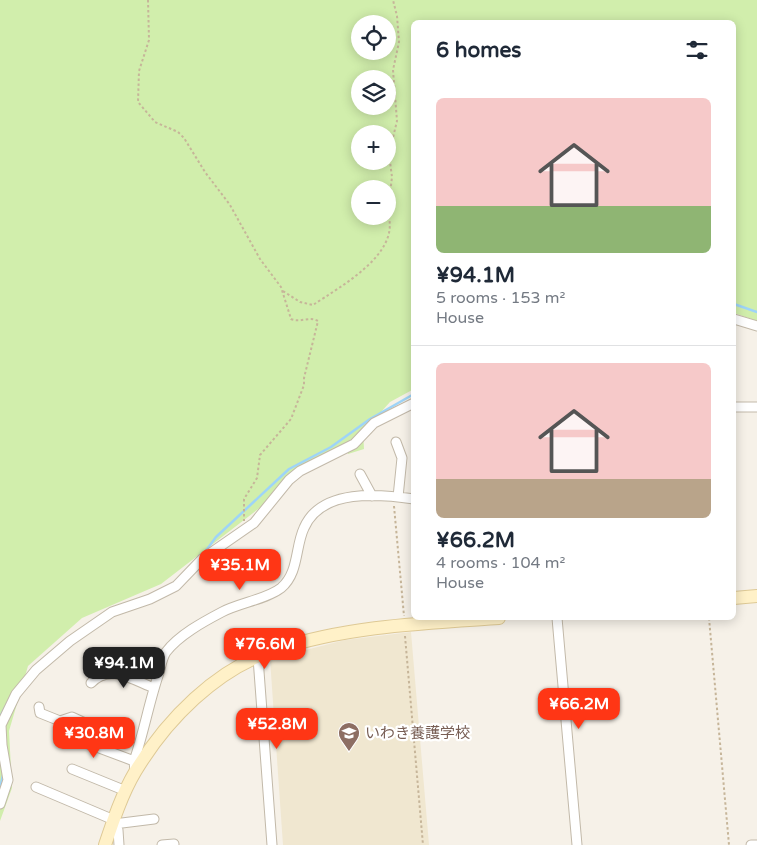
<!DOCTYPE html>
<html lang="en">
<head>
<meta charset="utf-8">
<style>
	body { margin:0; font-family:"Varela Round","Noto Sans JP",sans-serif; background:#f6f6f7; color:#1f2937; height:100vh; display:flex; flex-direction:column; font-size:19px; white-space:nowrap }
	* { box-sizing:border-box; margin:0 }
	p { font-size:16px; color:#747a83 }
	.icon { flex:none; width:28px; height:28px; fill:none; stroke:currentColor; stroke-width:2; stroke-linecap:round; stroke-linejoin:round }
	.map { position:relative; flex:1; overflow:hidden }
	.sheet { position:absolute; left:411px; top:20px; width:325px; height:600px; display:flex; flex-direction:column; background:#fff; border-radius:8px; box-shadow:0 2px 12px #0003 }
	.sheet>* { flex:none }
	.fabs { position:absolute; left:351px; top:15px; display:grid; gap:10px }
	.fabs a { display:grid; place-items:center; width:45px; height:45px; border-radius:50%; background:#fff; box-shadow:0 2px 12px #0003; font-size:25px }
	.price { position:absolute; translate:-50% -42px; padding:0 11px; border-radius:10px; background:#ff3615; color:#fff; font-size:16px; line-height:32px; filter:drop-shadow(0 1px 2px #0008) }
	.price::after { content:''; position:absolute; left:50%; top:30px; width:15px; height:11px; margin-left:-8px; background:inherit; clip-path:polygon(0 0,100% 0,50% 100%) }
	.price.selected { background:#222; color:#fff }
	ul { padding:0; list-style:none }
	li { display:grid; align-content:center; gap:10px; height:265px; padding:0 25px }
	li+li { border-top:1px solid #e0e1e3 }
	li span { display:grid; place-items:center; height:155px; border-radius:8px; color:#555 }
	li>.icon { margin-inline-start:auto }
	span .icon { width:90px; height:90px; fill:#fffc; stroke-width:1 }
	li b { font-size:21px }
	h2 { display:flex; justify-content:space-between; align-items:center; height:60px; padding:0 25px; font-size:21px }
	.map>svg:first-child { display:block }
	.education { fill:#f0e7d0 }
	.green { fill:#d1eeac; fill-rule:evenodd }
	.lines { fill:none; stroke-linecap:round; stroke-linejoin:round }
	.stream { stroke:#9ed4f8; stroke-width:2.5 }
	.street-casing { stroke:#c2b9a9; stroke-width:11 }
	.secondary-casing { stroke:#dec995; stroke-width:14 }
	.path { stroke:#c6b599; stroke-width:2; stroke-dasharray:2.5 2.5; stroke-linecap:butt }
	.street { stroke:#fff; stroke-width:9 }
	.secondary { stroke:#fff1c8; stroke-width:12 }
	.labels { text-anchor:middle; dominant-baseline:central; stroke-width:4.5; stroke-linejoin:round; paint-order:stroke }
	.education-label { font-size:15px; fill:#785e54; stroke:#fff; text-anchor:start }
</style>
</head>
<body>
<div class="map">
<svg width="757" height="845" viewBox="0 0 757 845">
	<rect width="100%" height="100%" fill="#f6f1e8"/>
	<path class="education" d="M411,632L429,845H283L270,659L345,640Z"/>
	<path class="green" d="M0,0H757V321L734,313V22H414V389L390,402L363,432L364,449L348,454L345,444L320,457L262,506L161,584L82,618L28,666L9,731L12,788L0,821ZM360,24H388V51H360ZM360,79H388V106H360ZM360,134H388V161H360ZM360,189H388V216H360Z"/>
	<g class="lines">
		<path class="stream" d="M734,304L757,312
			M205,552L216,537L289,469L331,447L370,419L414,394
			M1,715L10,698
			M0,788L3,775"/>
		<g class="street-casing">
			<path id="street" d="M734,319L757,326
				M734,407H757
				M396,442L402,458L398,497
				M360,474L372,496
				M557,618L577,845
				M258,658L272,845
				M91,683C109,663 133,680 154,688
				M39,707L40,713L60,721L72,717L96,728L89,744
				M62,734L134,761
				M72,769L126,791
				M135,772L134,761C144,732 149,702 159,673C161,666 162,658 166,652C179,635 203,622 222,612C239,603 267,599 281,588C299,573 295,547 304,528C321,488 380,494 414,499
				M36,787L114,820
				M0,804L8,780L2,745L1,725L16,694L36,670L70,641L112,612L150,599L176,586L202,559L254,523L289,480L300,471L354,444L374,423L414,403
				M113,822L118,830L119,845
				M114,824L154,819
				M162,845L174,844
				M751,845H757"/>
		</g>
		<g class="secondary-casing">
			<path id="secondary" d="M734,598L757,596
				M105,845C113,821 122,794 135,772C166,720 216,669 275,650C346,626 425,623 499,618"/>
		</g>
		<path class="path" d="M148,0L149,40L139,71L138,102L155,122L178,132L184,138L205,172L230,205L260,259L281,287L291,319C300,323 310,316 318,321L304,378V385L291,419L260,455L257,478L244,499V521
			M388,211L392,177L389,154L397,121L393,70L399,42L397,16L393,0
			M283,291L300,302L313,305C341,286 401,254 388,214
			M394,506L404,616
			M709,618L729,845
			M405,636L423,845"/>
		<use href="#street" class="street"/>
		<use href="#secondary" class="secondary"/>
	</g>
	<defs>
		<g id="school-pin" transform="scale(1.125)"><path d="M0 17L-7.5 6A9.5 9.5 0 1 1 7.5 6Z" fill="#8d6e63" stroke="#fff"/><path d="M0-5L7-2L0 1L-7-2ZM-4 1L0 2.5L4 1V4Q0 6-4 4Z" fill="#fff"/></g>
	</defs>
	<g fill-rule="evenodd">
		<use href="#school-pin" x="349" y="733"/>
	</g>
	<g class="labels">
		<g class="education-label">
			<text x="365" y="733">いわき養護学校</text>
		</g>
	</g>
</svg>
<div class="fabs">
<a><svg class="icon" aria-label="locate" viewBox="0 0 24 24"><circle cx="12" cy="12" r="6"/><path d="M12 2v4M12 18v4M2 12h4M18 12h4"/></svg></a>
<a><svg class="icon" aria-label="layers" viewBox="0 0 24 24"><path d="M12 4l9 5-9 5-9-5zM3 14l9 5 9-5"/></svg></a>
<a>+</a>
<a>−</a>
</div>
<b class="price" style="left:240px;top:591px">¥35.1M</b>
<b class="price" style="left:265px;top:670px">¥76.6M</b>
<b class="price selected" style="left:124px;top:689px">¥94.1M</b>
<b class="price" style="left:579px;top:730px">¥66.2M</b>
<b class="price" style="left:277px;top:750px">¥52.8M</b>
<b class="price" style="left:94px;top:759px">¥30.8M</b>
<section class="sheet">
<h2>6 homes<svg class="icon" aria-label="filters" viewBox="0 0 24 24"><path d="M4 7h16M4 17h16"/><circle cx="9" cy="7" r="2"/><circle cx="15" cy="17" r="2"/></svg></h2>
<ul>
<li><span style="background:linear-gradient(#f6c9c9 70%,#8fb573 0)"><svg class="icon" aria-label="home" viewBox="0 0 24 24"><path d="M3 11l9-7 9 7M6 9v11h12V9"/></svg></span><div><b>¥94.1M</b><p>5 rooms · 153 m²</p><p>House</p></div></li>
<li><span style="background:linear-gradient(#f6c9c9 75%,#b9a48a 0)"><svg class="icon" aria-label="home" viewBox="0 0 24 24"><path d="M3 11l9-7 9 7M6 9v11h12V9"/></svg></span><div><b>¥66.2M</b><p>4 rooms · 104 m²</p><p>House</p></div></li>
</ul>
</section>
</div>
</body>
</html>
